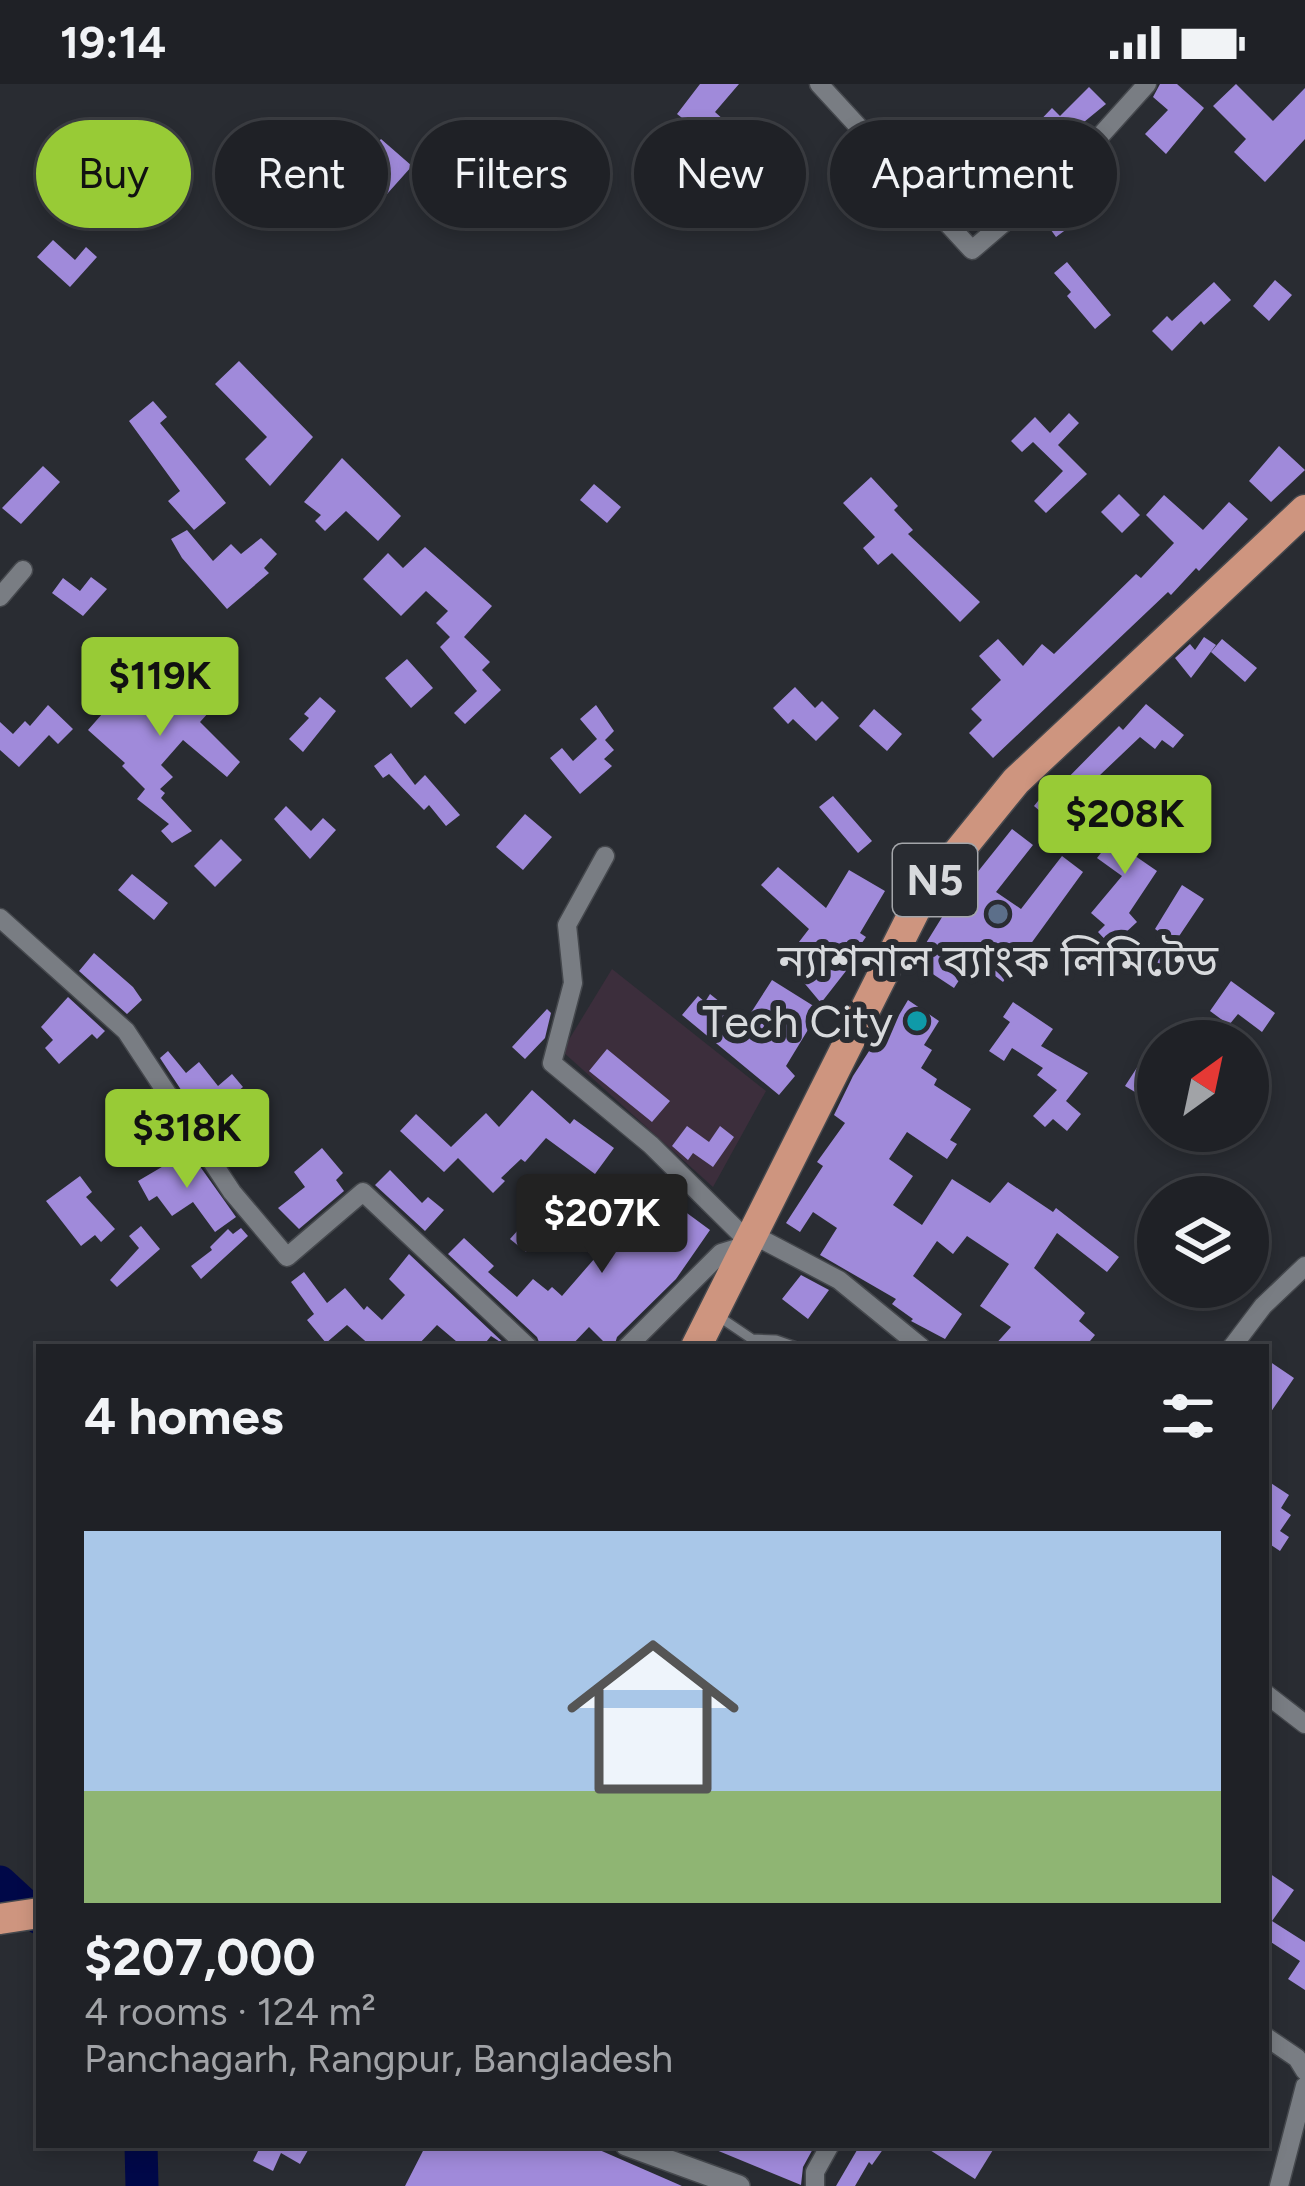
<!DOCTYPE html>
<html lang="en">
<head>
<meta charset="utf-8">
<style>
	body { margin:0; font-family:Figtree,"Noto Sans Bengali",sans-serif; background:#27292e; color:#f1f3f6; height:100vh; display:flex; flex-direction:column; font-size:45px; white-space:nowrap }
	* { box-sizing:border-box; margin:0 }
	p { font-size:39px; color:#a1a3a7 }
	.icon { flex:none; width:66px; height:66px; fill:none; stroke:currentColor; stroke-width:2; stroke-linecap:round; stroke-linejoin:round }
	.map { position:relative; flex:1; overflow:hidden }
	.details { position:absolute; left:36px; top:1260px; width:1233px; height:804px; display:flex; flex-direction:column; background:#1f2126; border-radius:0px; box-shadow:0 6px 18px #0003,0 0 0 3px #3c3e43 }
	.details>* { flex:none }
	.hud { position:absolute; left:36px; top:36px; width:1233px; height:108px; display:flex; gap:24px }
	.needle { width:78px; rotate:33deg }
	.buttons { position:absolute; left:1137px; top:936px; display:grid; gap:24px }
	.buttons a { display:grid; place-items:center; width:132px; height:132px; border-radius:50%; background:#1f2126; box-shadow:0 6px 18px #0003,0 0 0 3px #3c3e43; font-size:60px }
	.price { position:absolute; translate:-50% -102px; padding:0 27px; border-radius:12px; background:#98cb36; color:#111; font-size:39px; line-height:78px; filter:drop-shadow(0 3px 6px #0008) }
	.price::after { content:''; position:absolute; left:50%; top:72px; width:36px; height:27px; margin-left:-18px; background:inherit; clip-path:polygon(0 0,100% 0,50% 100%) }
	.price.current { background:#222; color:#fff }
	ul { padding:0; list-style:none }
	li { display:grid; align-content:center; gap:24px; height:636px; padding:0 48px }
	li span { display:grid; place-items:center; height:372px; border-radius:0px; color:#555 }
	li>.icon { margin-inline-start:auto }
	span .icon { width:216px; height:216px; fill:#fffc; stroke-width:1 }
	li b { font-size:51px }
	h2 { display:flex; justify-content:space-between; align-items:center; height:144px; padding:0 48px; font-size:51px }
	.chip { padding:0 42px; border-radius:54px; background:#1f2126; box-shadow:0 6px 18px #0003,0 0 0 3px #3c3e43; font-size:42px; line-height:108px }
	.chip.current { background:#98cb36; color:#111 }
	.status { display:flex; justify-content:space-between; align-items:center; height:84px; padding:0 60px; background:#1f2126; direction:ltr }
	.status svg { height:33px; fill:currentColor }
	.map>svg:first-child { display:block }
	.education { fill:#3c2e3c }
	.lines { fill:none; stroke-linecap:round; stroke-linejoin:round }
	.river { stroke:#000848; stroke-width:33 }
	.building { fill:#a08ada }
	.service-casing { stroke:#45484d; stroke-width:12 }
	.minor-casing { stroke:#45484d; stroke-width:21 }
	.tertiary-casing { stroke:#45484d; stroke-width:24 }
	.trunk-casing { stroke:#45484d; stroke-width:33 }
	.service { stroke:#797d83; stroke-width:9 }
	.minor { stroke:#797d83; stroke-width:18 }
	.tertiary { stroke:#797d83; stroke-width:21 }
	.trunk { stroke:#ce957f; stroke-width:30 }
	.service-dot { fill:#5c6f8a; stroke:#292c32; stroke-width:4.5 }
	.culture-dot { fill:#0f9aa8; stroke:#292c32; stroke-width:4.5 }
	.labels { text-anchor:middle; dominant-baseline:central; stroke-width:12; stroke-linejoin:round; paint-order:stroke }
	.shield { fill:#292c32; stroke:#a4a6aa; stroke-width:3 }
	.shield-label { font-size:42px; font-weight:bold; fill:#d8dadd }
	.poi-label { font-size:45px; fill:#d8dadd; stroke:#292c32 }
</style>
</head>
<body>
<div class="status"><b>19:14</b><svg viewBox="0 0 49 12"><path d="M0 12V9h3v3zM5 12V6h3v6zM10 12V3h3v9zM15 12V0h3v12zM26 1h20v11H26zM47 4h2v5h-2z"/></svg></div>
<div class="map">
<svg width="1305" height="2102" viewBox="0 0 1305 2102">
	<rect width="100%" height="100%" fill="#292c32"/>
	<path class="education" d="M612,885L766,1007L713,1103L562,967Z"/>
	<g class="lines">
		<path class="river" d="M0,1798L39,1834
			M141,2061L142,2102"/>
	</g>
	<path class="building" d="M700,0H739L715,28L736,47L715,70L704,60L709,55L677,30Z
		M1160,0H1177L1204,24L1166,70L1145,50L1168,26L1153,13Z
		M1236,0L1273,37L1305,4V55L1265,98L1234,68L1246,55L1213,22Z
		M1089,3L1106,20L1084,38L1046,81L1048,83L998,125L974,100L992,84L995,87L1035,49L1031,46L1052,24L1060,32Z
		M381,55L412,82L387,110L356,83Z
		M1060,111L1079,136L1056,153L1038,128Z
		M53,156L75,176L86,163L97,173L70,203L37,173Z
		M1067,178L1111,231L1095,245L1067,212L1071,208L1054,189Z
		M1275,196L1292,211L1269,237L1253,222Z
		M1214,198L1231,216L1204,241L1201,237L1172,267L1152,247L1167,232L1172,237Z
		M239,277L313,353L270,402L245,375L267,353L215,300Z
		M153,317L167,333L160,339L226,419L194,446L168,417L180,407L129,337Z
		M1069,329L1079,339L1058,361L1087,390L1046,429L1034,417L1063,387L1033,358L1022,368L1011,357L1035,333L1050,349Z
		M1279,362L1305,386L1271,418L1249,397Z
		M342,374L401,432L378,457L346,427L325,447L315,437L321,431L304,418Z
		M43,382L60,398L21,440L2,424Z
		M871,393L898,422L894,426L913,446L908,450L980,518L960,538L892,469L878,481L863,464L875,453L843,419Z
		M594,400L621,423L607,439L580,416Z
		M1119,410L1140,431L1122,449L1101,428Z
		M1164,411L1203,446L1229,418L1248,435L1199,487L1196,484L1171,511L1168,508L993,674L969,649L982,636L971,625L1001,596L979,572L998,555L1023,582L1042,560L1054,570L1136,490L1141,494L1174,459L1146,431Z
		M187,446L213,477L231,460L241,470L261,454L277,470L264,484L269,489L227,525L182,474L171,455Z
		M425,463L492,522L464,553L490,578L482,586L501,606L465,640L454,629L477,607L440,563L450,553L436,539L448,527L426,507L401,532L363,495L388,469L403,484Z
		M91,493L107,505L83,532L52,509L63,494L80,507Z
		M1204,553L1216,561L1191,594L1175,574L1190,560L1195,566Z
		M1222,555L1257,584L1245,598L1211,568Z
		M407,575L433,604L411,624L385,594Z
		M147,583L187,616L201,601L219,617L200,638L240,678L227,693L183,656L161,681L173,693L160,705L165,709L161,714L192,747L172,759L161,747L169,740L137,715L145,705L122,682L125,679L88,646L110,621L113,624Z
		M795,603L815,624L822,617L839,634L816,657L793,635L788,640L773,624Z
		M320,613L336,627L303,668L289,655L309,634L304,630Z
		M1146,620L1184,651L1173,664L1162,656L1155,665L1140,653L1079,711L1084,714L1060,744L1034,722L1046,707L1051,711L1119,642L1123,646Z
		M48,621L73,645L58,660L49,651L19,683L0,666V638L13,650L25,637L30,642Z
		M596,621L614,647L605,656L614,666L604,675L612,682L580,710L550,674L562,664L573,677L597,655L580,635Z
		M874,625L902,650L887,667L859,642Z
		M391,669L415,701L425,691L460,731L446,742L429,721L424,726L389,690L383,694L374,682Z
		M1149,708L1160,719L1125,757L1132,762L1128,767L1157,787L1129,829L1137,838L1111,862L1098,848L1105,841L1091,829L1122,792L1097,774Z
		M833,712L872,757L858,769L819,723Z
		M286,722L311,747L323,734L336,746L310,775L274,735Z
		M525,730L552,753L523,786L496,763Z
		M1012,745L1033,761L996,808L1021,825L1062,772L1083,788L1003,898L973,875L954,904L916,879L918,872L944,830Z
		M221,755L242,776L215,803L194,782Z
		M778,783L826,824L849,786L885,807L860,849L866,853L850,876L853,878L821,919L785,876L809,845L761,801Z
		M132,790L168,819L154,836L118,806Z
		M1182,801L1204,815L1157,885L1144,877L1162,850L1155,845Z
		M94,869L133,903L142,916L127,930L79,887Z
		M772,896L820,926L786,982L795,992L779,1011L682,931L698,912L705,918L710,910L745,938Z
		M1231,897L1275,929L1262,948L1238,930L1229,941L1210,927Z
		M68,913L105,947L97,955L92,950L59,980L45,964L53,956L41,943Z
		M908,916L939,937L924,961L932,966L921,984L937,995L934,1001L971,1025L950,1056L957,1060L947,1075L907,1048L889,1075L913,1092L893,1121L922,1141L952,1095L990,1119L1008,1098L1053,1128L1056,1124L1119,1173L1107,1188L1057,1149L1034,1184L1085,1229L1079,1237L1095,1251L1085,1263H993L1011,1243L980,1222L1009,1180L967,1152L953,1170L937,1157L913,1192L962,1230L945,1255L911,1237L913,1235L892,1220L896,1215L820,1171L837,1144L813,1128L800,1148L786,1139L823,1082L817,1078L845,1039L834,1031L853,992L871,964L877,968Z
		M1013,918L1053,945L1041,962L1088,989L1066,1017L1081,1030L1067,1047L1053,1035L1045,1043L1033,1032L1057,1006L1037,991L1043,984L1012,964L1004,977L989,967L1010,938L1003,933Z
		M547,925L551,929L545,954L525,975L512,963Z
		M607,965L670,1017L652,1038L589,987Z
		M168,967L186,989L199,978L218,1002L232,990L243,1003L213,1028L221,1038L209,1048L160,974Z
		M1138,982L1158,996V1022L1125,1002Z
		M532,1006L570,1040L574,1035L614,1064L595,1090L546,1054L525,1078L521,1075L501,1094L505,1097L493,1109L458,1074L444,1088L400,1047L416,1030L451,1063L486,1029L499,1043Z
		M153,1013L162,1027L143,1044L147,1051L141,1056L111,1022L124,1014L133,1029Z
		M687,1042L709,1058L720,1042L734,1053L713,1083L693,1069L688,1076L672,1062Z
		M322,1064L343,1089L336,1096L344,1107L299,1145L278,1124L305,1103L294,1088Z
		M189,1067L236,1133L215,1148L193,1118L172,1132L157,1112L149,1117L138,1097Z
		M390,1086L422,1119L428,1113L444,1126L425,1147L375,1101Z
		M80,1092L92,1108L86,1113L115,1145L101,1158L95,1151L81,1162L46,1117Z
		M657,1107L710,1146L676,1195L617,1253L614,1263H609L589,1243L570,1263H541L537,1253L448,1170L464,1154L494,1182L488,1188L517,1213L533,1195L548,1207L552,1203L562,1212L595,1174L576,1157L600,1131L621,1150Z
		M536,1126L552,1140L526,1168L510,1155Z
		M141,1142L160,1165L117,1203L110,1196L139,1164L129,1152Z
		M241,1144L248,1152L201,1195L191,1182L212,1166L210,1163L228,1145L233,1150Z
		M409,1170L508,1263L491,1252L482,1263H463L437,1241L416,1263H372L347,1241L326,1259L307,1236L314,1230L291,1198L304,1188L327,1219L345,1204L364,1226L367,1222L382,1236L405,1211L389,1195Z
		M801,1191L829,1206L808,1235L782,1215Z
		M1266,1275L1294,1294L1266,1335Z
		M1266,1396L1289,1411L1281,1424L1291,1431L1280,1447L1289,1453L1280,1467L1271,1461L1266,1469Z
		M1266,1787L1294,1806L1272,1837L1305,1858V1906L1288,1895L1300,1877L1266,1855Z
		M261,2061H311L300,2080L281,2069L273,2087L253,2077Z
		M426,2061H588L682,2102H405Z
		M704,2061H815L803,2083L801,2101Z
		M860,2061H886L872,2081L869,2078L855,2102H836Z
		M922,2061H996L975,2095Z"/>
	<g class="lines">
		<g class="service-casing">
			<path id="service" d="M718,1232L752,1255L776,1256L796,1263"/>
		</g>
		<g class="minor-casing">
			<path id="minor" d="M819,0L972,166L1084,70L1147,0
				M0,513L23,486
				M605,772L567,841L573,899L552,979L651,1061L749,1158
				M0,834L126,947L232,1108L287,1173L363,1108L528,1263
				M627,1263L721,1169L763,1156L839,1196L921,1263
				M1232,1263L1263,1222L1305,1182
				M1266,1610L1305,1640
				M1266,1953L1297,1974L1305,1987
				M815,2102V2088L830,2061
				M1279,2102L1305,2002"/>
		</g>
		<g class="tertiary-casing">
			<path id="tertiary" d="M626,2061L739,2102"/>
		</g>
		<g class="trunk-casing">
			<path id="trunk" d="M696,1263L921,814L1016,697L1305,426
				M0,1835L39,1829"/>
		</g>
		<use href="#service" class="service"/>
		<use href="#minor" class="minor"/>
		<use href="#tertiary" class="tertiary"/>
		<use href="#trunk" class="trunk"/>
	</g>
	<circle class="service-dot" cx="998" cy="830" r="12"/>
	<circle class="culture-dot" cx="917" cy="937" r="12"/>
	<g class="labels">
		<rect class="shield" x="893" y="760" width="84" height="72" rx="9"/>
		<g class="shield-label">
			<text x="935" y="796">N5</text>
		</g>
		<g class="poi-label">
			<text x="998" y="876">ন্যাশনাল ব্যাংক লিমিটেড</text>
			<text x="893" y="937" text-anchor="end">Tech City</text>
		</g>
	</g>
</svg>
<div class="buttons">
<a><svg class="needle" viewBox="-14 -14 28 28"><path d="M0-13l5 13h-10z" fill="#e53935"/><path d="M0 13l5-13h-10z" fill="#a1a3a7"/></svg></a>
<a><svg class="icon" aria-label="layers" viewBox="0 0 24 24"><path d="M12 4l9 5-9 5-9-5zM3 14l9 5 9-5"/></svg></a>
</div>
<b class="price" style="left:160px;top:655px">$119K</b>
<b class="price" style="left:1125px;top:793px">$208K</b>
<b class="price" style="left:187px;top:1107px">$318K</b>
<b class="price current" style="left:602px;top:1192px">$207K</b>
<div class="hud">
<a class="chip current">Buy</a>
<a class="chip">Rent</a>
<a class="chip">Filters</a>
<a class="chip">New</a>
<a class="chip">Apartment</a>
</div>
<section class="details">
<h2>4 homes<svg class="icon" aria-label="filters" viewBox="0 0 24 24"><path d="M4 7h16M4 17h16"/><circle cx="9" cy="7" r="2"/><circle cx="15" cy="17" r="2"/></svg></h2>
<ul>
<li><span style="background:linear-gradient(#a9c7e8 70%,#8fb573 0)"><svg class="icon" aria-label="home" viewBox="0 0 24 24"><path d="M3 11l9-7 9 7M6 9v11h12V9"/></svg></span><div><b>$207,000</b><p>4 rooms · 124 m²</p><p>Panchagarh, Rangpur, Bangladesh</p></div></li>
</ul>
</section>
</div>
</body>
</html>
